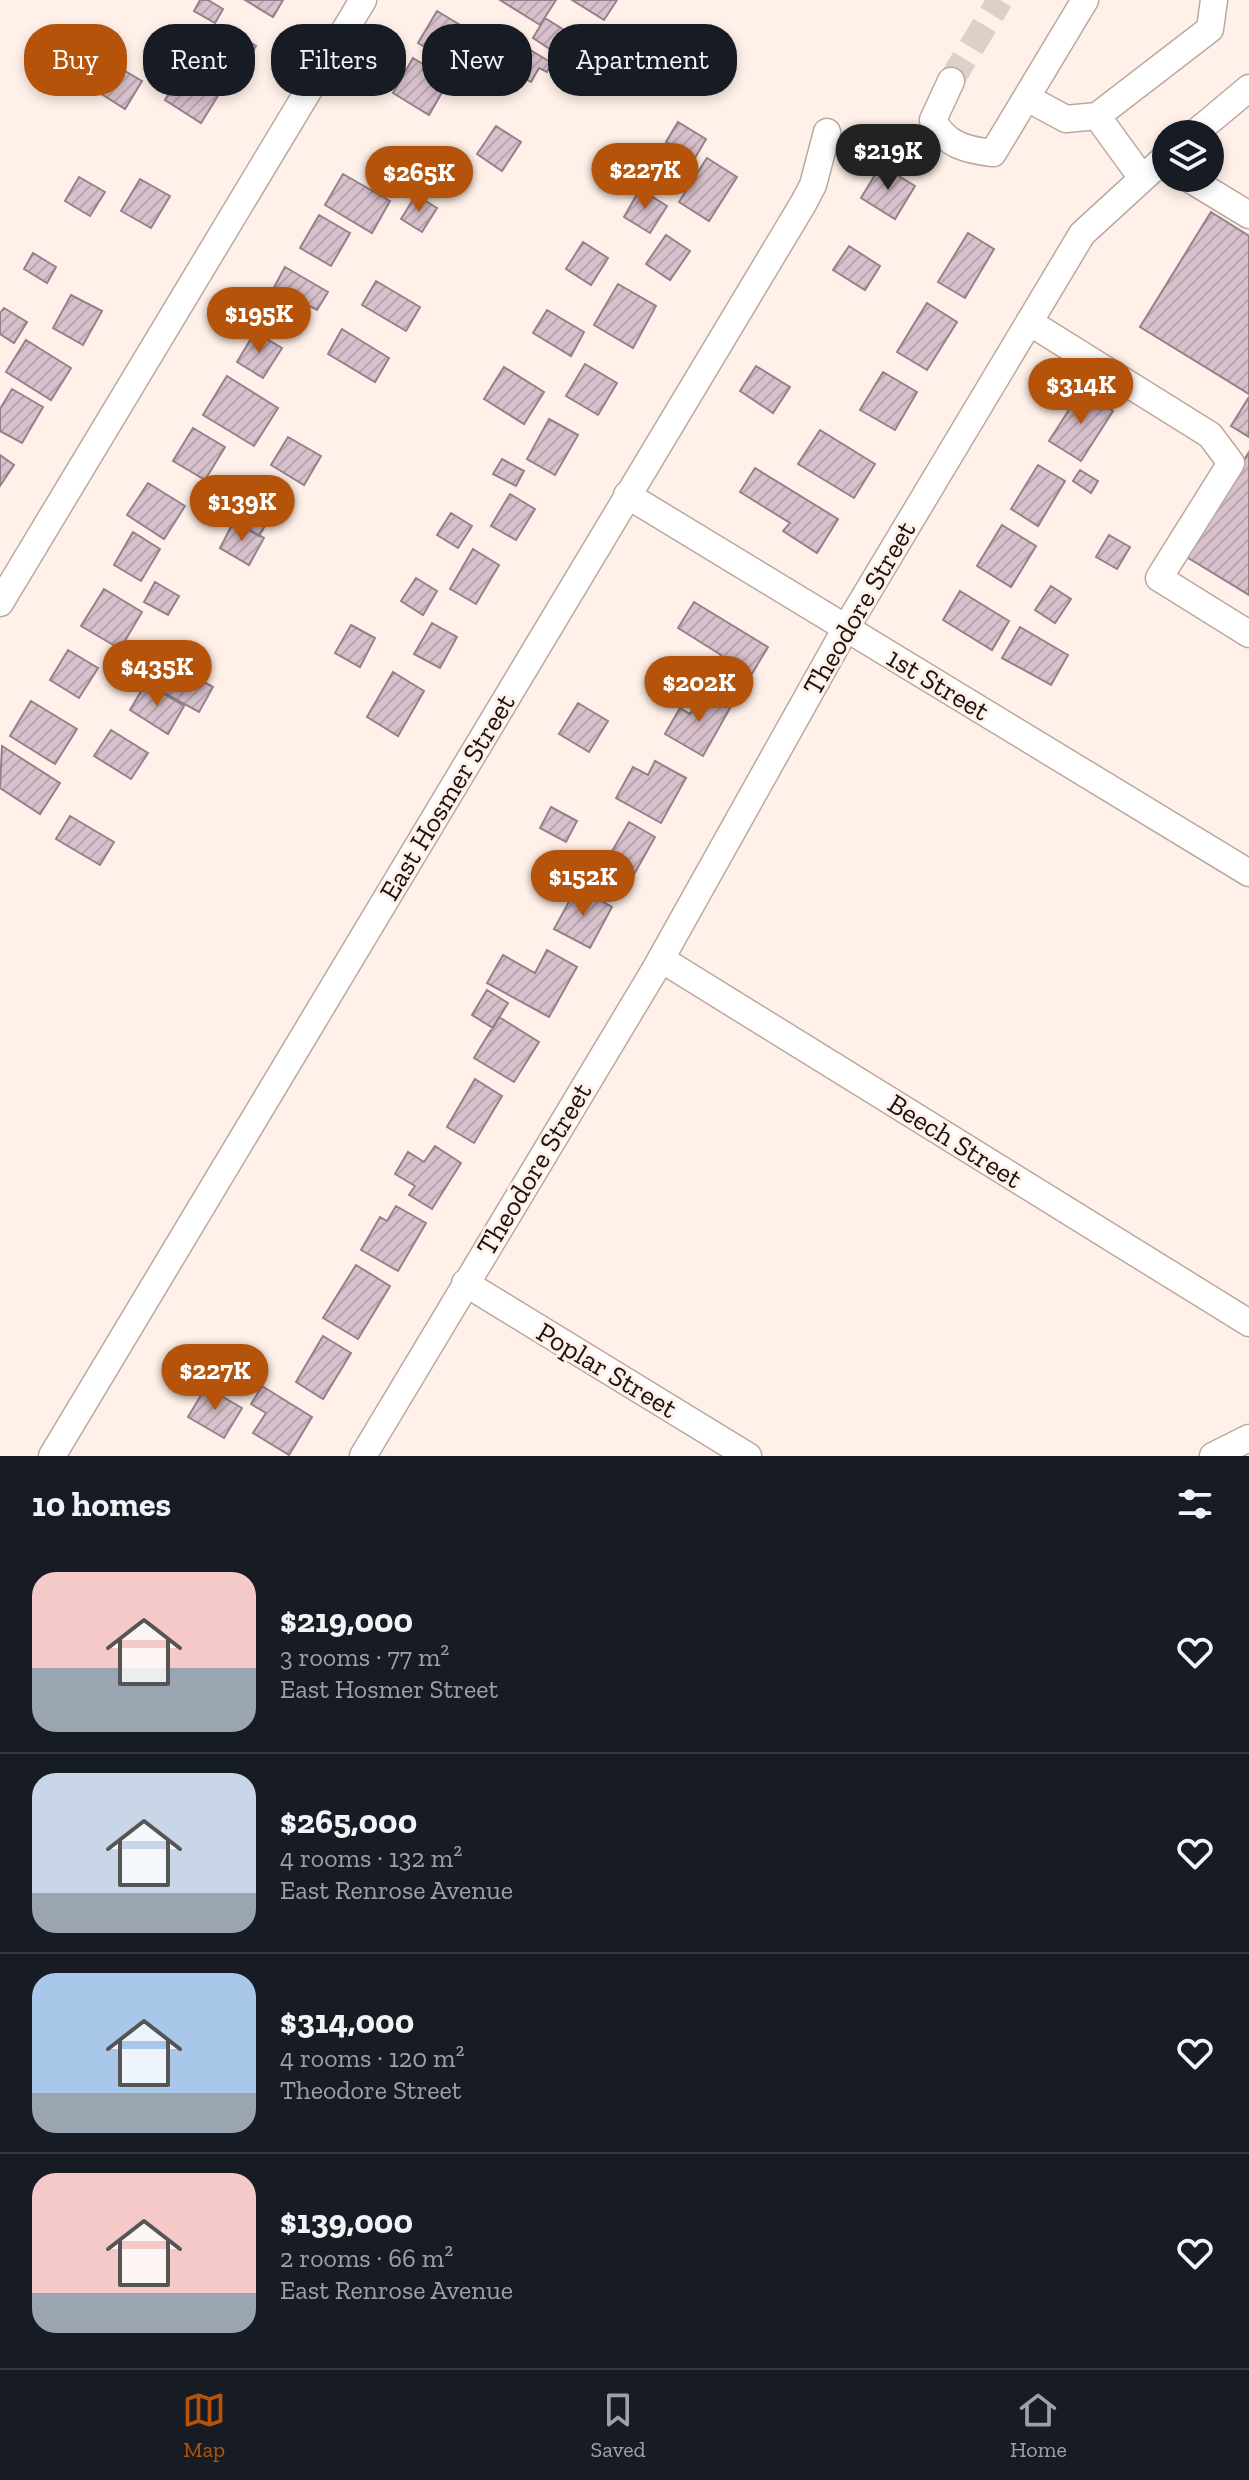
<!DOCTYPE html>
<html lang="en">
<head>
<meta charset="utf-8">
<style>
	body { margin:0; font-family:"Zilla Slab",serif; background:#242831; color:#f1f3f6; height:100vh; display:flex; flex-direction:column; font-size:30px; white-space:nowrap }
	* { box-sizing:border-box; margin:0 }
	p { font-size:26px; color:#9ea1a6 }
	.icon { flex:none; width:44px; height:44px; fill:none; stroke:currentColor; stroke-width:2; stroke-linecap:round; stroke-linejoin:round }
	.map { position:relative; height:1456px; overflow:hidden }
	.side { display:flex; flex-direction:column; background:#171b24; flex:1 }
	.side>* { flex:none }
	.guide { position:absolute; left:24px; top:24px; width:800px; height:72px; display:flex; gap:16px }
	.tools { position:absolute; left:1152px; top:120px; display:grid; gap:16px }
	.tools a { display:grid; place-items:center; width:72px; height:72px; border-radius:50%; background:#171b24; box-shadow:0 4px 12px #0003; font-size:40px }
	.price { position:absolute; translate:-50% -68px; padding:0 18px; border-radius:28px; background:#b45309; color:#fff; font-size:26px; line-height:52px; filter:drop-shadow(0 2px 4px #0008) }
	.price::after { content:''; position:absolute; left:50%; top:48px; width:24px; height:18px; margin-left:-12px; background:inherit; clip-path:polygon(0 0,100% 0,50% 100%) }
	.price.active { background:#222; color:#fff }
	ul { padding:0; list-style:none }
	li { display:flex; align-items:center; gap:24px; height:200px; padding:0 32px }
	li+li { border-top:2px solid #363941 }
	li span { display:grid; place-items:center; flex:none; width:224px; height:160px; border-radius:24px; color:#555 }
	li>.icon { margin-inline-start:auto }
	span .icon { width:96px; height:96px; fill:#fffc; stroke-width:1 }
	li b { font-size:34px }
	h2 { display:flex; justify-content:space-between; align-items:center; height:96px; padding:0 32px; font-size:34px }
	.chip { padding:0 28px; border-radius:32px; background:#171b24; box-shadow:0 4px 12px #0003; font-size:28px; line-height:72px }
	.chip.active { background:#b45309; color:#fff }
	.tab-bar { display:flex; justify-content:space-around; align-items:center; height:112px; border-top:2px solid #363941; background:#171b24; font-size:22px; color:#9ea1a6 }
	.tab-bar a { display:grid; justify-items:center; gap:4px }
	.tab-bar .active { color:#b45309 }
	.map>svg:first-child { display:block }
	.building { fill:url(#building-hatch); stroke:#95808b; stroke-width:2 }
	.lines { fill:none; stroke-linecap:round; stroke-linejoin:round }
	.minor-tunnel { stroke:#ddd0c8; stroke-width:26; stroke-dasharray:26 13; stroke-linecap:butt }
	.minor-casing { stroke:#bda89c; stroke-width:29 }
	.minor { stroke:#fff; stroke-width:26 }
	.labels { text-anchor:middle; dominant-baseline:central; stroke-width:6; stroke-linejoin:round; paint-order:stroke }
	.street-label { font-size:28px; fill:#1b130f; stroke:#fff1e9 }
</style>
</head>
<body>
<div class="map">
<svg width="1249" height="1456" viewBox="0 0 1249 1456">
	<defs>
		<pattern id="building-hatch" width="6" height="6" patternUnits="userSpaceOnUse" patternTransform="scale(2)"><rect width="6" height="6" fill="#d8c1cd"/><path d="M-1 1l2-2M0 6l6-6M5 7l2-2" fill="none" stroke="#b9a5af"/></pattern>
	</defs>
	<rect width="100%" height="100%" fill="#fff1e9"/>
	<path class="building" d="M200,0H208L223,9L215,23L194,11Z
		M245,0H283L273,17Z
		M500,0H556L540,25Z
		M572,0H617L604,20Z
		M437,11L482,38L462,70L418,43Z
		M545,18L569,33L556,53L533,38Z
		M230,30L256,46L235,80L209,64Z
		M517,42L552,63L547,72L539,68L531,82L503,66Z
		M413,58L449,80L429,115L393,93Z
		M120,68L142,81L125,109L103,95Z
		M182,72L219,94L201,123L165,100Z
		M678,122L706,139L695,158L666,142Z
		M496,126L521,142L502,171L477,154Z
		M707,158L737,177L709,221L679,202Z
		M881,165L915,186L895,219L861,198Z
		M343,174L390,201L372,233L325,205Z
		M79,177L105,192L90,216L65,201Z
		M140,179L170,196L151,228L121,211Z
		M640,189L667,206L650,233L624,217Z
		M416,195L437,208L422,232L401,219Z
		M1211,212L1249,236V394L1140,327Z
		M319,215L350,233L331,266L300,248Z
		M968,233L994,249L965,298L938,282Z
		M666,235L690,251L670,280L646,264Z
		M583,242L608,258L591,285L566,269Z
		M849,246L880,266L865,290L833,270Z
		M33,253L56,267L47,283L24,269Z
		M285,267L328,292L317,310L304,303L295,318L266,302Z
		M376,281L420,307L406,331L362,305Z
		M618,284L656,306L633,348L594,325Z
		M71,295L102,311L83,345L53,328Z
		M927,303L957,322L927,370L897,352Z
		M4,308L27,322L14,343L0,334V313Z
		M547,310L584,332L571,356L533,333Z
		M342,329L389,358L375,382L328,354Z
		M255,332L282,348L263,378L237,362Z
		M26,340L71,368L51,400L6,372Z
		M585,364L617,383L598,415L566,396Z
		M756,366L790,387L773,413L740,391Z
		M504,367L544,392L524,424L484,399Z
		M883,372L917,392L895,430L860,410Z
		M227,376L278,408L254,446L203,415Z
		M12,389L43,407L22,443L0,431V409Z
		M1081,391L1113,411L1081,461L1049,441Z
		M1249,397V437L1231,426Z
		M549,419L578,435L555,475L527,459Z
		M193,428L225,447L205,480L173,461Z
		M820,430L875,464L854,498L798,464Z
		M288,437L321,456L304,485L271,465Z
		M1249,452V595L1185,556Z
		M0,455L14,465L0,486Z
		M502,459L524,471L516,486L493,474Z
		M1038,465L1065,481L1038,526L1011,509Z
		M755,468L838,519L817,553L783,531L790,523L740,492Z
		M1080,470L1098,481L1091,493L1073,481Z
		M148,483L185,506L164,539L127,515Z
		M510,494L535,509L516,540L491,526Z
		M248,498L273,512L259,536L234,521Z
		M451,513L472,526L458,548L437,535Z
		M234,521L264,538L249,565L220,548Z
		M1002,525L1036,546L1011,587L977,566Z
		M133,532L160,549L141,581L114,565Z
		M1109,535L1130,547L1117,569L1096,557Z
		M473,549L499,565L476,604L450,589Z
		M416,578L437,591L423,615L401,601Z
		M155,582L179,596L168,615L144,602Z
		M1051,586L1071,599L1055,623L1035,610Z
		M104,589L142,612L120,649L81,626Z
		M960,591L1009,621L992,650L943,620Z
		M694,602L768,647L741,692L710,673L721,655L678,628Z
		M432,623L457,637L440,668L414,654Z
		M351,625L375,638L360,667L335,653Z
		M1020,627L1068,655L1051,685L1002,658Z
		M68,650L98,668L79,698L50,680Z
		M160,658L213,687L199,712L146,683Z
		M393,672L424,691L398,736L367,717Z
		M146,683L184,706L168,734L130,710Z
		M703,692L730,708L703,756L665,734L680,708L690,714Z
		M31,701L77,729L55,764L10,736Z
		M578,703L608,721L589,752L559,734Z
		M111,730L148,753L131,779L94,756Z
		M2,746L60,783L40,814L0,788Z
		M655,761L686,778L661,823L616,798L633,767L648,775Z
		M551,807L577,821L566,842L540,828Z
		M70,816L114,842L100,865L56,839Z
		M629,822L655,837L628,885L601,870Z
		M577,887L612,907L590,948L554,929Z
		M547,950L577,967L549,1017L487,983L503,955L535,973Z
		M487,990L508,1003L493,1028L472,1015Z
		M499,1017L539,1042L514,1082L474,1058Z
		M475,1079L502,1096L474,1143L447,1127Z
		M435,1146L461,1163L432,1209L409,1195L415,1186L395,1174L408,1152L424,1162Z
		M396,1206L426,1223L398,1271L361,1250L380,1217L387,1221Z
		M356,1265L390,1286L358,1339L323,1318Z
		M323,1336L351,1353L323,1399L296,1382Z
		M262,1386L312,1417L289,1455L253,1433L266,1413L251,1404Z
		M206,1387L242,1408L224,1438L188,1417Z"/>
	<g class="lines">
		<path class="minor-tunnel" d="M951,81L1000,0"/>
		<g class="minor-casing">
			<path id="minor" d="M951,81L933,120C945,145 967,150 993,153L1085,0
				M1027,98L1066,119L1097,116L1210,29L1214,0
				M1097,116L1142,178
				M1194,134L1249,88
				M1188,178L1249,215
				M1029,322L1210,435L1231,463L1159,578L1249,634
				M627,495L1249,873
				M0,603L363,0
				M661,959L1249,1323
				M465,1283L748,1456
				M52,1456L803,204L813,185L827,132
				M363,1456L653,973L846,628L1082,234L1166,157
				M1213,1456L1249,1438"/>
		</g>
		<use href="#minor" class="minor"/>
	</g>
	<g class="labels">
		<g class="street-label">
			<text transform="translate(859 608) rotate(-60)">Theodore Street</text>
			<text transform="translate(938 684) rotate(31)">1st Street</text>
			<text transform="translate(447 797) rotate(-59)">East Hosmer Street</text>
			<text transform="translate(955 1141) rotate(32)">Beech Street</text>
			<text transform="translate(534 1169) rotate(-59)">Theodore Street</text>
			<text transform="translate(607 1370) rotate(31)">Poplar Street</text>
		</g>
	</g>
</svg>
<div class="tools">
<a><svg class="icon" aria-label="layers" viewBox="0 0 24 24"><path d="M12 4l9 5-9 5-9-5zM3 14l9 5 9-5"/></svg></a>
</div>
<b class="price active" style="left:888px;top:192px">$219K</b>
<b class="price" style="left:645px;top:211px">$227K</b>
<b class="price" style="left:419px;top:214px">$265K</b>
<b class="price" style="left:259px;top:355px">$195K</b>
<b class="price" style="left:1081px;top:426px">$314K</b>
<b class="price" style="left:242px;top:543px">$139K</b>
<b class="price" style="left:157px;top:708px">$435K</b>
<b class="price" style="left:699px;top:724px">$202K</b>
<b class="price" style="left:583px;top:918px">$152K</b>
<b class="price" style="left:215px;top:1412px">$227K</b>
<div class="guide">
<a class="chip active">Buy</a>
<a class="chip">Rent</a>
<a class="chip">Filters</a>
<a class="chip">New</a>
<a class="chip">Apartment</a>
</div>
</div>
<section class="side">
<h2>10 homes<svg class="icon" aria-label="filters" viewBox="0 0 24 24"><path d="M4 7h16M4 17h16"/><circle cx="9" cy="7" r="2"/><circle cx="15" cy="17" r="2"/></svg></h2>
<ul>
<li><span style="background:linear-gradient(#f6c9c9 60%,#9aa5b1 0)"><svg class="icon" aria-label="home" viewBox="0 0 24 24"><path d="M3 11l9-7 9 7M6 9v11h12V9"/></svg></span><div><b>$219,000</b><p>3 rooms · 77 m²</p><p>East Hosmer Street</p></div><svg class="icon" aria-label="heart" viewBox="0 0 24 24"><path d="M12 20l-8-8c-3-5 5-10 8-4 3-6 11-1 8 4z"/></svg></li>
<li><span style="background:linear-gradient(#c9d6e8 75%,#9aa5b1 0)"><svg class="icon" aria-label="home" viewBox="0 0 24 24"><path d="M3 11l9-7 9 7M6 9v11h12V9"/></svg></span><div><b>$265,000</b><p>4 rooms · 132 m²</p><p>East Renrose Avenue</p></div><svg class="icon" aria-label="heart" viewBox="0 0 24 24"><path d="M12 20l-8-8c-3-5 5-10 8-4 3-6 11-1 8 4z"/></svg></li>
<li><span style="background:linear-gradient(#a9c7e8 75%,#9aa5b1 0)"><svg class="icon" aria-label="home" viewBox="0 0 24 24"><path d="M3 11l9-7 9 7M6 9v11h12V9"/></svg></span><div><b>$314,000</b><p>4 rooms · 120 m²</p><p>Theodore Street</p></div><svg class="icon" aria-label="heart" viewBox="0 0 24 24"><path d="M12 20l-8-8c-3-5 5-10 8-4 3-6 11-1 8 4z"/></svg></li>
<li><span style="background:linear-gradient(#f6c9c9 75%,#9aa5b1 0)"><svg class="icon" aria-label="home" viewBox="0 0 24 24"><path d="M3 11l9-7 9 7M6 9v11h12V9"/></svg></span><div><b>$139,000</b><p>2 rooms · 66 m²</p><p>East Renrose Avenue</p></div><svg class="icon" aria-label="heart" viewBox="0 0 24 24"><path d="M12 20l-8-8c-3-5 5-10 8-4 3-6 11-1 8 4z"/></svg></li>
</ul>
</section>
<nav class="tab-bar">
<a class="active"><svg class="icon" aria-label="map" viewBox="0 0 24 24"><path d="M3 6l6-2 6 2 6-2v14l-6 2-6-2-6 2zM9 4v14M15 6v14"/></svg>Map</a>
<a><svg class="icon" aria-label="saved" viewBox="0 0 24 24"><path d="M7 4h10v16l-5-4-5 4z"/></svg>Saved</a>
<a><svg class="icon" aria-label="home" viewBox="0 0 24 24"><path d="M3 11l9-7 9 7M6 9v11h12V9"/></svg>Home</a>
</nav>
</body>
</html>
